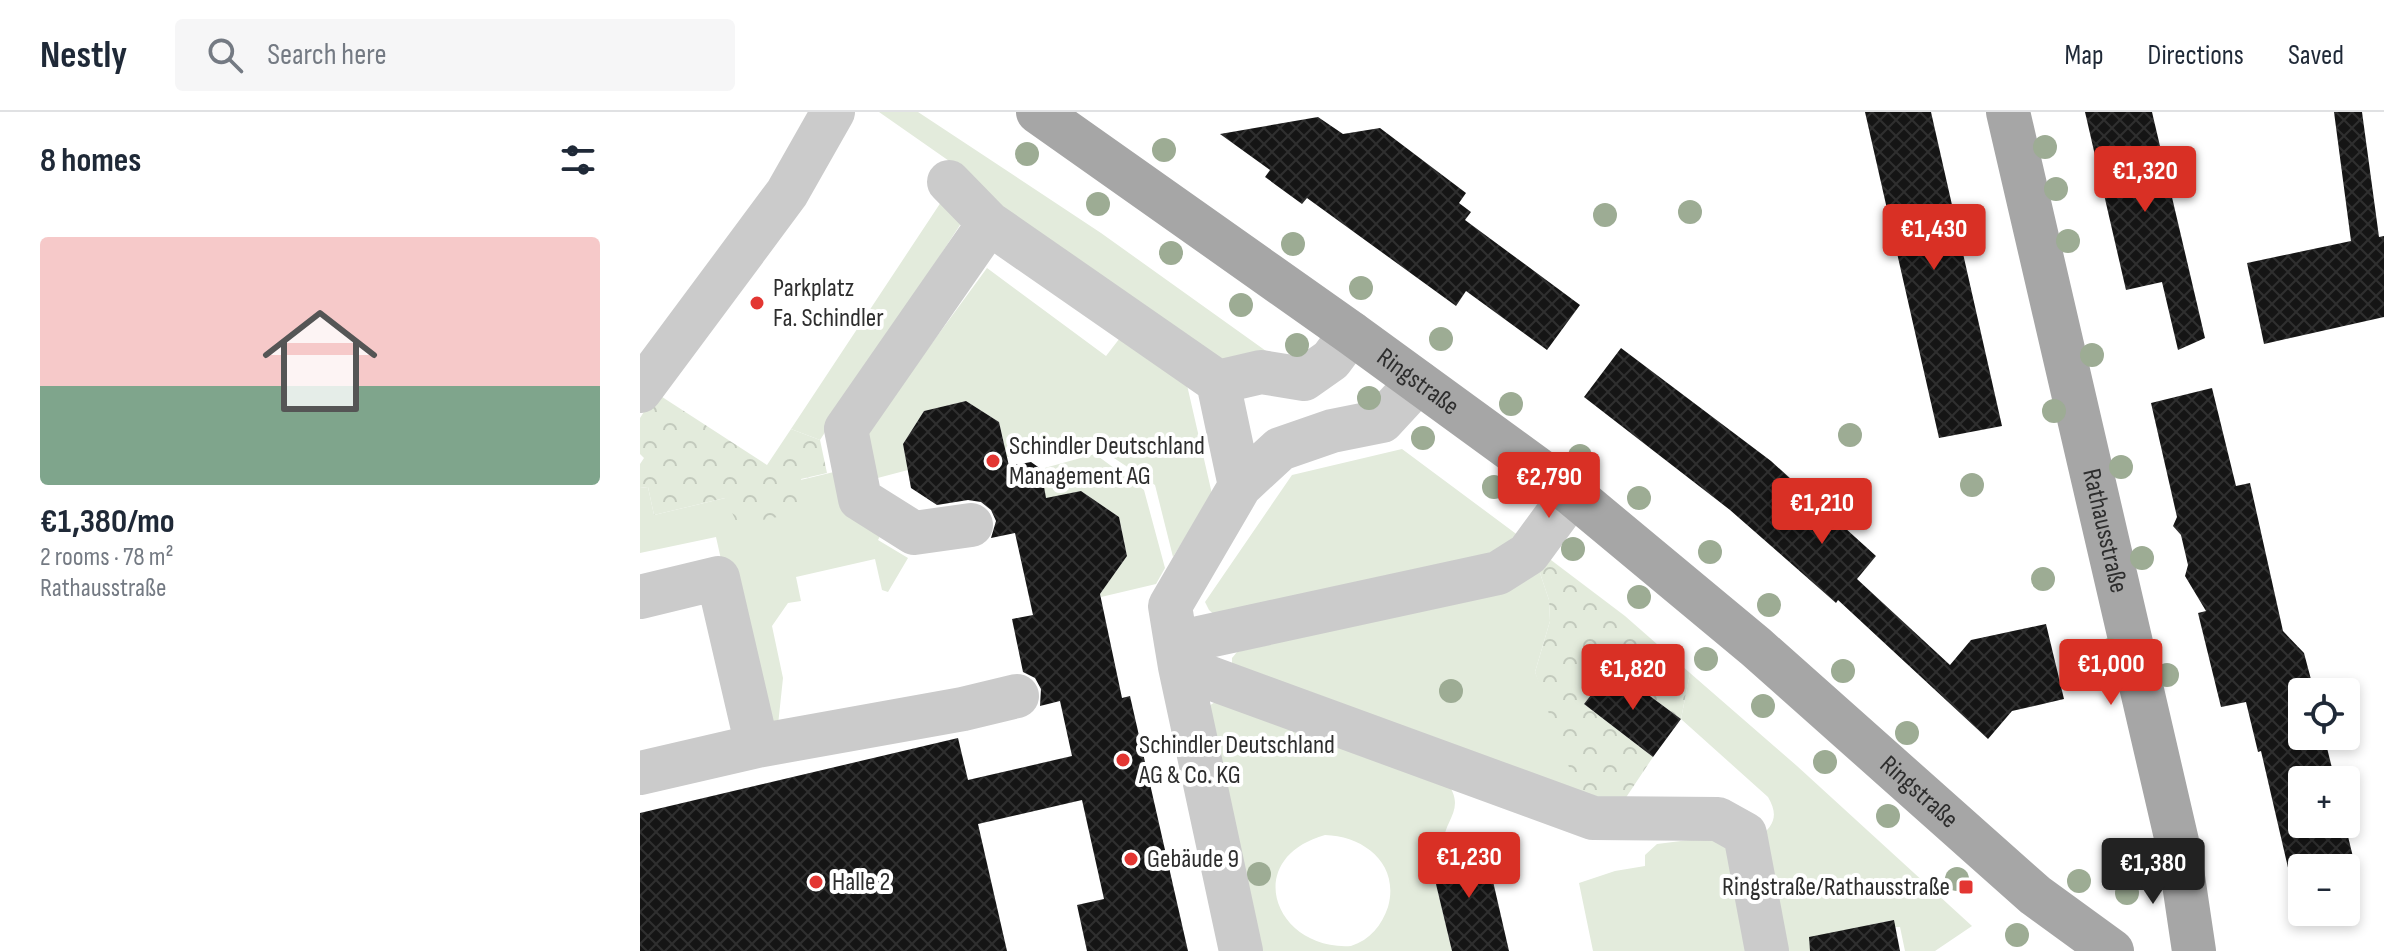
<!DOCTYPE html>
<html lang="en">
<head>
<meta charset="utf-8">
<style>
	body { margin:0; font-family:"Sofia Sans Condensed",sans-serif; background:#f6f6f7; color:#1f2937; height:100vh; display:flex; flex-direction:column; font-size:30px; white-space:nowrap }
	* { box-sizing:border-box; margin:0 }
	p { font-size:26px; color:#747a83 }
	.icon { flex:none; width:44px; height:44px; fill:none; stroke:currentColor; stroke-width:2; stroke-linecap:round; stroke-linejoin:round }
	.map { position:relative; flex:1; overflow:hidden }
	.side { display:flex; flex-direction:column; background:#fff; width:640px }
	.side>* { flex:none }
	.fabs { position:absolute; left:1648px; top:566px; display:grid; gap:16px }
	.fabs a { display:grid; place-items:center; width:72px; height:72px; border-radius:8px; background:#fff; box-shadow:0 4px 12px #0003; font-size:40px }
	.price { position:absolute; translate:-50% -68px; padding:0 18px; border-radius:8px; background:#d93025; color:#fff; font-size:26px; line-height:52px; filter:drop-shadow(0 2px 4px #0008) }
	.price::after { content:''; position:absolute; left:50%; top:48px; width:24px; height:18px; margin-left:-12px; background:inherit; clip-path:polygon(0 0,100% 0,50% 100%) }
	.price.on { background:#222; color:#fff }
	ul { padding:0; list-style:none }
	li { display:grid; align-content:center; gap:16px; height:424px; padding:0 40px }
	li+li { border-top:2px solid #e0e1e3 }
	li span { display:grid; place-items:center; height:248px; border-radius:8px; color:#555 }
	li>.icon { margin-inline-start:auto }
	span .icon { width:144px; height:144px; fill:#fffc; stroke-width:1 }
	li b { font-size:34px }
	h2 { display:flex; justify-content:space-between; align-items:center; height:96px; padding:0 40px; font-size:34px }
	header { display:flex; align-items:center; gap:48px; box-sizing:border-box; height:112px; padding:0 40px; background:#fff; border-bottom:2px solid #e0e1e3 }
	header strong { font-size:38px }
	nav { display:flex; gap:44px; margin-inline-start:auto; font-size:28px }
	.search { width:560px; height:72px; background:#f6f6f7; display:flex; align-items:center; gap:20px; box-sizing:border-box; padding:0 28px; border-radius:8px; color:#747a83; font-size:30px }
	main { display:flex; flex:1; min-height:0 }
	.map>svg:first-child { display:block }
	.grass { fill:#e3ebdc; fill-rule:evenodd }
	.forest { fill:url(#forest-crowns) }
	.building { fill:url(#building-cross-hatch) }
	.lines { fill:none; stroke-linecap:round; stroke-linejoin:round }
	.minor { stroke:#cbcbcb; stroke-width:44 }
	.major { stroke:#a6a6a6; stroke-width:44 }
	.tree { fill:#9dac94 }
	.poi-dot { fill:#e33632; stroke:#fff; stroke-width:3 }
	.labels { text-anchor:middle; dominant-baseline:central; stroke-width:8; stroke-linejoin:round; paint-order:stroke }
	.poi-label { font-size:26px; fill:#2e2e2e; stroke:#fff; text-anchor:start }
	.street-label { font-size:26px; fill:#2e2e2e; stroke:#fff }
</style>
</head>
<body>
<header>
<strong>Nestly</strong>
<div class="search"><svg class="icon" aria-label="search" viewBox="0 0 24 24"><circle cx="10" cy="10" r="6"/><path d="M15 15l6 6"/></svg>Search here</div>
<nav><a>Map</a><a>Directions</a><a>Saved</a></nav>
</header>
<main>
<section class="side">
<h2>8 homes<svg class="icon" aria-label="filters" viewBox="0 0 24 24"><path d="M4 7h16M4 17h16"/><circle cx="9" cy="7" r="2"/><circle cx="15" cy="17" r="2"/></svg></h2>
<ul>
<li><span style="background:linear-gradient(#f6c9c9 60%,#7fa58c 0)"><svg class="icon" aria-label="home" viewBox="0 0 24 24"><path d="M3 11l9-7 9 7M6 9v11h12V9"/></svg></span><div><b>€1,380/mo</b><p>2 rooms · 78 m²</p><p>Rathausstraße</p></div></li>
</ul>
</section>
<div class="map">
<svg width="1744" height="839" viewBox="0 0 1744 839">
	<defs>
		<pattern id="forest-crowns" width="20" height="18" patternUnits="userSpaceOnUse" patternTransform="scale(2)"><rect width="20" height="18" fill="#e3ebdc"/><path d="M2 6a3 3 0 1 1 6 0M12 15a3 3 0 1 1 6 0" fill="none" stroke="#c3cabd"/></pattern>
		<pattern id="building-cross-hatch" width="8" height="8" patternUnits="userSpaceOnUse" patternTransform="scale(2)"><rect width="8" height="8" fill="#151515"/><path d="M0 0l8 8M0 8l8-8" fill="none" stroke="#2f2f2f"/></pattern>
	</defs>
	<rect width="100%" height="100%" fill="#fff"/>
	<path class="grass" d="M239,0H278L461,121L633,244L590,256L316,68L322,58Z
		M305,84L320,99V113L180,328L151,317Z
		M347,156L466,244L483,222L547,273L572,382L533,445L515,373L451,331L408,341L402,337L367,345L359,310L326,289L284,299L263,332L268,358L230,368L221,328Z
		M762,337L879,424L849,443L578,506L569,498L565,490L652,363Z
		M455,342L504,378L525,456L516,472L461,485L460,482L487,444L479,405L441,379L406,387L401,357Z
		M198,359L243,418L238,428L268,446L248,480L242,478L235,447L156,465L161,489L148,491L132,514L143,566L138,613L119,617L76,425L0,441V376L8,375L14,403Z
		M898,455L909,488L910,509L895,560L948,693L592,554V546L597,540Z
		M1050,561L1157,654L1332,814L1295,839H1265L1260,815H1255L1253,808L1211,817L1213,826L1209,839H1142L1118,727C1134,713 1139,704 1128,685L1041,607Z
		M578,588L805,668C831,700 797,710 805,739L789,743L812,839H616L569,594ZM685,723C724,724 760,752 748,795C742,813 730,828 711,834C635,839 600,747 685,723Z
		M1073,725L1099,746L1118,839H953L939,771L975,759L1005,754V743L1017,732Z"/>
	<path class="forest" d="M16,281L127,353L151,317L180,328L187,361L161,367L169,399L117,409H96L85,386L14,403L8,375L0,376V352L4,346L0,342V306Z
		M907,445L985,504L1050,561L1041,607L972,556L944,592L1013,645L983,690L948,693L922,641L895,560L910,509L909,488L898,455Z"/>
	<path class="building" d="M1225,0H1291L1362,314L1299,326Z
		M1445,0H1512L1565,226L1538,238L1522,170L1486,178Z
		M1694,0H1722L1739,125L1744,124V205L1624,232L1607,151L1711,129Z
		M678,5L703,22L740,16L826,81L819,91L831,100L825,108L940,193L907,238L826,179L816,194L667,86L662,92L625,65L630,58L580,22Z
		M981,236L1131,349L1236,444L1217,467L1310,553L1331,528L1406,512L1424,587L1372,599L1348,627L1198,488L1196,491L1090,398L944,285Z
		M1572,276L1596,374L1610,371L1643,519L1664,541L1673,575L1674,580H1662V624H1684L1695,668H1662V712H1705L1713,745L1649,760L1621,639L1618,640L1606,590L1581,595L1558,501L1566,499L1545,464L1548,453L1541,423L1533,414L1537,405L1511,291Z
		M326,289L359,310L369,354L391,350L401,357L406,386L441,379L479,405L487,444L460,482L482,586L490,584L548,839H447L437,793L464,787L442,688L338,712L367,839H0V701L318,626L328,668L432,644L420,589L400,594L401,577L395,566L383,560L372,507L393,503L375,421L351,426L356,409L351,398L341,390L328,388L297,393L271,376L263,332L284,299Z
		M972,556L1041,607L1013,645L944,592Z
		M844,730L869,839H812L789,743Z
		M1254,808L1260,839H1170L1169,825Z"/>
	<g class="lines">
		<path class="minor" d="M309,70L349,111L578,270
			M578,270L621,260L664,267L691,248L711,221
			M578,270L600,374
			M0,279L147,81L193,0
			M331,413L274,421L220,387L206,317L349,111
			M0,485L78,466L117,634
			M536,531L530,494L600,374L640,337L692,319L742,309L778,270
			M540,555L536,531L858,461L888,442L932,382
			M0,661L117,634L323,597L377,584
			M601,839L540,555L953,706L1078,707L1105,722L1127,839"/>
		<g class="major">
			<path id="s1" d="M398,0L711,221L932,382L1116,535L1395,783L1472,839"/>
			<path id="s2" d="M1368,0L1539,738L1554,839"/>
		</g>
	</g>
	<g class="tree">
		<circle cx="1405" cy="35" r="12"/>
		<circle cx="524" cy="38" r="12"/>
		<circle cx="387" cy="42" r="12"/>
		<circle cx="1416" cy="77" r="12"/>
		<circle cx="458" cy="92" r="12"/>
		<circle cx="1050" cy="100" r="12"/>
		<circle cx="965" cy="103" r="12"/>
		<circle cx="1428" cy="129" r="12"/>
		<circle cx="653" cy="132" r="12"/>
		<circle cx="531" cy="141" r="12"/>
		<circle cx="721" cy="176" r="12"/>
		<circle cx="601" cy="193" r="12"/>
		<circle cx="801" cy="227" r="12"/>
		<circle cx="657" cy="233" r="12"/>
		<circle cx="1452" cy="243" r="12"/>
		<circle cx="729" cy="286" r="12"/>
		<circle cx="871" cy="292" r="12"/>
		<circle cx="1414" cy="299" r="12"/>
		<circle cx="1210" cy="323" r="12"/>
		<circle cx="783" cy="326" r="12"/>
		<circle cx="940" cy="344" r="12"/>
		<circle cx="1481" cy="355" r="12"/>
		<circle cx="1332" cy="373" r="12"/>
		<circle cx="854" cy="375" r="12"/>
		<circle cx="999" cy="386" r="12"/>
		<circle cx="933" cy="437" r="12"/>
		<circle cx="1070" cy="440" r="12"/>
		<circle cx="1502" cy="446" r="12"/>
		<circle cx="1403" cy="467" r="12"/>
		<circle cx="999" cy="485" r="12"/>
		<circle cx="1129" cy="493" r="12"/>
		<circle cx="1470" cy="538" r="12"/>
		<circle cx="1066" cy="547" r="12"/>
		<circle cx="1203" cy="559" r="12"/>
		<circle cx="1527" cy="563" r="12"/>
		<circle cx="811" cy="579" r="12"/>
		<circle cx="1123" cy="594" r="12"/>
		<circle cx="1267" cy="621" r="12"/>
		<circle cx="1185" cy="650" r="12"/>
		<circle cx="1248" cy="704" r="12"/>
		<circle cx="619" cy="762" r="12"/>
		<circle cx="1317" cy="767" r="12"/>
		<circle cx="1439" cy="769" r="12"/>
		<circle cx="1487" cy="781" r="12"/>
		<circle cx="1377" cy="823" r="12"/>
	</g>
	<g class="poi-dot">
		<circle cx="117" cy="191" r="8"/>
		<circle cx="353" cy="349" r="8"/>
		<circle cx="483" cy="648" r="8"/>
		<circle cx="491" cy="747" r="8"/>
		<circle cx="176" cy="770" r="8"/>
		<rect x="1318" y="767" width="16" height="16" rx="4"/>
	</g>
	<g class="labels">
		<g class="poi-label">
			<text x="133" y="176">Parkplatz<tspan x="133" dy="30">Fa. Schindler</tspan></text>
			<text x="369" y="334">Schindler Deutschland<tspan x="369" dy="30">Management AG</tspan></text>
			<text x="499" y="633">Schindler Deutschland<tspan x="499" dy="30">AG &amp; Co. KG</tspan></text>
			<text x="507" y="747">Gebäude 9</text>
			<text x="192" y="770">Halle 2</text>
			<text x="1310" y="775" text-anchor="end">Ringstraße/Rathausstraße</text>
		</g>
		<g class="street-label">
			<text stroke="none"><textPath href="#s1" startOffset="466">Ringstraße</textPath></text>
			<text stroke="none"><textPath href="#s2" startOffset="430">Rathausstraße</textPath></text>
			<text stroke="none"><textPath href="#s1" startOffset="1114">Ringstraße</textPath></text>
		</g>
	</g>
</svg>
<div class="fabs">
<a><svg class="icon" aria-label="locate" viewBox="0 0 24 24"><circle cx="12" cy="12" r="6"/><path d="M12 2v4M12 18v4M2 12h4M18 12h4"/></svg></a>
<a>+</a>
<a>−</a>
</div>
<b class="price" style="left:1505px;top:102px">€1,320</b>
<b class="price" style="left:1294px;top:160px">€1,430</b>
<b class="price" style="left:909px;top:408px">€2,790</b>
<b class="price" style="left:1182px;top:434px">€1,210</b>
<b class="price" style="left:1471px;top:595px">€1,000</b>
<b class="price" style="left:993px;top:600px">€1,820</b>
<b class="price" style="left:829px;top:788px">€1,230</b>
<b class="price on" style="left:1513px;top:794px">€1,380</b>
</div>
</main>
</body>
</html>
